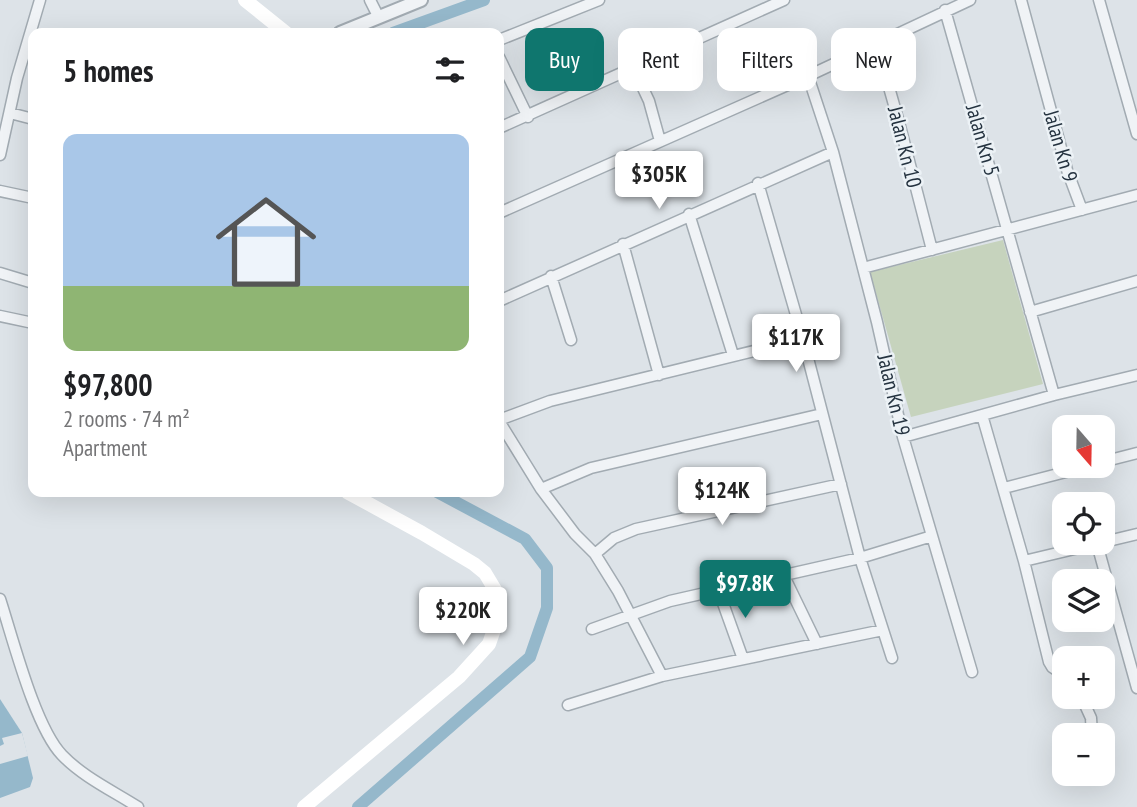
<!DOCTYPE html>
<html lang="en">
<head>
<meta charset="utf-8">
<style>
	body { margin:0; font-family:"PT Sans Narrow",sans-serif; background:#f6f6f6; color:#202124; height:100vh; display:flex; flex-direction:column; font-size:26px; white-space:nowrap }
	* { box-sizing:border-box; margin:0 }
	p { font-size:23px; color:#757577 }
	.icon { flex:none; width:38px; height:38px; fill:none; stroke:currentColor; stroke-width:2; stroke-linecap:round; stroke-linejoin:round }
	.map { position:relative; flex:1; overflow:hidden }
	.drawer { position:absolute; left:28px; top:28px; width:476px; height:469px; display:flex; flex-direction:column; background:#fff; border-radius:14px; box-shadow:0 7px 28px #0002 }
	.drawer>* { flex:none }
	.hud { position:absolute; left:525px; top:28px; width:506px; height:63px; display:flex; gap:14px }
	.needle { width:46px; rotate:160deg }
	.controls { position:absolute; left:1052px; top:415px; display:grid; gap:14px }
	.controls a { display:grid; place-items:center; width:63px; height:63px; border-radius:14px; background:#fff; box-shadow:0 7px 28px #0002; font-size:35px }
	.price { position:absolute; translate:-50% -60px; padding:0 16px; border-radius:7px; background:#fff; color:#222; font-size:23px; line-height:46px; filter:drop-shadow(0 2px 4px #0008) }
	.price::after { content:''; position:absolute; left:50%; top:42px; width:21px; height:16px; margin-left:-10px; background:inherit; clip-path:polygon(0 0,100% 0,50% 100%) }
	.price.active { background:#0f766e; color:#fff }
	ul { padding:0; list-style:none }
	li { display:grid; align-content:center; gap:14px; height:371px; padding:0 35px }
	li span { display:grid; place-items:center; height:217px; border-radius:14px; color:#555 }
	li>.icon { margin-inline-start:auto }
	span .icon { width:126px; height:126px; fill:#fffc; stroke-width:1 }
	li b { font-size:30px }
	h2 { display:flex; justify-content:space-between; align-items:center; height:84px; padding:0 35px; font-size:30px }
	.tag { padding:0 24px; border-radius:14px; background:#fff; box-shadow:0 7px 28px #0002; font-size:24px; line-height:63px }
	.tag.active { background:#0f766e; color:#fff }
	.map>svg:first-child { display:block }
	.green { fill:#c6d3bd }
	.water { fill:#95b8cb }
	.pier { fill:#dde3e8 }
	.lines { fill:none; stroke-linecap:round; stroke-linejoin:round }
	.canal { stroke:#95b8cb; stroke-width:12 }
	.minor-casing { stroke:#a2abb2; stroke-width:13 }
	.tertiary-casing { stroke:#a2abb2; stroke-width:16 }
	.minor { stroke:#f0f3f6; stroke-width:10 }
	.tertiary { stroke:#f0f3f6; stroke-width:12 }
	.secondary { stroke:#fff; stroke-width:14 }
	.labels { text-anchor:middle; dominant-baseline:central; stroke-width:5; stroke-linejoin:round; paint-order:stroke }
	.street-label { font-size:21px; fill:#253340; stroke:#ecf2f6 }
</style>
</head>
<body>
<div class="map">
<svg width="1137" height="807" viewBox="0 0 1137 807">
	<rect width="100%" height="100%" fill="#dde3e8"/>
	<path class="green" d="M1003,240L1043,384L911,417L870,272Z"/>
	<path class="water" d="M0,699L22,733L33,778L30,787L0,798Z"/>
	<path class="pier" d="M22,733L28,756L0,764V746L4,744L2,738Z"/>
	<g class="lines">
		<path class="canal" d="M393,33L484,0
			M358,807L530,657L547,608V568L525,539L437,492"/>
		<g class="minor-casing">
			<path id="minor" d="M370,0L378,16
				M1021,0L1067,170L1082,210
				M1099,0L1137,134
				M945,10L1054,395
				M499,40L599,0
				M877,45L900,126L932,250
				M499,57L528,117
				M634,69L649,101L660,141
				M808,76L833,152L877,322L903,437L972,672
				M10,113L33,119
				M499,128L784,0
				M0,155L17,78L40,0
				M758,183L803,339L860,558L892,658
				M0,191L33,198
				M499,213L808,76L970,0
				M689,214L733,355
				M623,244L659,375
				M863,268L1137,195
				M0,273L33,283
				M551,276L571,340
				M499,301L833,152
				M1030,312L1137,281
				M0,316L33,323
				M982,415L1024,561L1137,534
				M499,420L550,401L803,339
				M499,421L541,489L575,534L595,554L618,591L662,676
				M903,437L1054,395L1137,375
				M1102,462L1137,453
				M1004,488L1089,466
				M541,489L591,468L822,414
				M1097,544L1137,688
				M595,554L614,538L636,529L841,484
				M1024,561L1049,662L1052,667L1064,675
				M784,576L817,644
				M719,592L743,659
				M0,599C13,639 35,727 62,755C83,777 113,791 138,807
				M592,629L670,601L860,558L932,536
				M1081,696L1091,718L1092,735
				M568,705L662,676L883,630"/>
		</g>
		<g class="tertiary-casing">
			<path id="tertiary" d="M340,33L421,0"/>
		</g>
		<use href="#minor" class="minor"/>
		<use href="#tertiary" class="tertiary"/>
		<path class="secondary" d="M245,0L286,33
			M304,807L459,677L489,644L499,615L500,601L497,593L485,573L474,564L422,533L347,492"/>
	</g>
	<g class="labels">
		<g class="street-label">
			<text transform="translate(983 140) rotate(74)">Jalan Kn 5</text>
			<text transform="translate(1061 146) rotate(74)">Jalan Kn 9</text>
			<text transform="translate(905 147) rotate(76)">Jalan Kn 10</text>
			<text transform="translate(894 395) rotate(77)">Jalan Kn 19</text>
		</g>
	</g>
</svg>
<div class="controls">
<a><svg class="needle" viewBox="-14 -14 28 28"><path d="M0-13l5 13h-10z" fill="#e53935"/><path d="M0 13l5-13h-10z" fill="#757577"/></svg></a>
<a><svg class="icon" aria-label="locate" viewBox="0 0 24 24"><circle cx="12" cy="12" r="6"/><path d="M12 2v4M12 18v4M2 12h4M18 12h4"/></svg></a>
<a><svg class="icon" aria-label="layers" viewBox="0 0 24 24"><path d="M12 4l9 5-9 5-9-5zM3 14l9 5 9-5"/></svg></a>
<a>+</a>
<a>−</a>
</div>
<b class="price" style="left:659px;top:211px">$305K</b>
<b class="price" style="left:796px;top:374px">$117K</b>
<b class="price" style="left:722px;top:527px">$124K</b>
<b class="price active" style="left:745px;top:620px">$97.8K</b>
<b class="price" style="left:463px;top:647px">$220K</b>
<div class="hud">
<a class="tag active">Buy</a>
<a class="tag">Rent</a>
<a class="tag">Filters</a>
<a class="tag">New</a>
</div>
<section class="drawer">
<h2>5 homes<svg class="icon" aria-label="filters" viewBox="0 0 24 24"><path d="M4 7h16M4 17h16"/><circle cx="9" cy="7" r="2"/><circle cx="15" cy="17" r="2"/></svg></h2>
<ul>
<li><span style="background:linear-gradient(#a9c7e8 70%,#8fb573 0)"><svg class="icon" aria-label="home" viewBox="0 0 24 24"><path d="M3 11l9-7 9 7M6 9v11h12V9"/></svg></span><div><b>$97,800</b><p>2 rooms · 74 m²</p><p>Apartment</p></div></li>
</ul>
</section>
</div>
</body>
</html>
